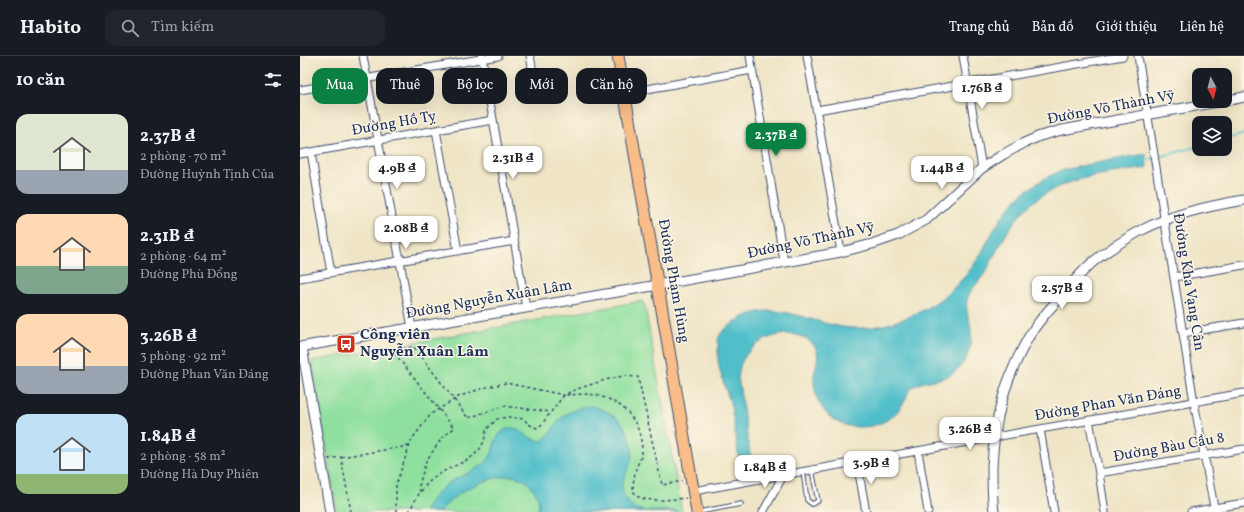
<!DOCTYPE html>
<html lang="vi">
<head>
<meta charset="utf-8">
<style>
	body { margin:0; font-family:Vollkorn,serif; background:#20242c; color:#f1f3f6; height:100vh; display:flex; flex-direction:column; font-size:15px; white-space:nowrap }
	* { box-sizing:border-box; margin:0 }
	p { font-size:13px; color:#9ea1a6 }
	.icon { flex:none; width:22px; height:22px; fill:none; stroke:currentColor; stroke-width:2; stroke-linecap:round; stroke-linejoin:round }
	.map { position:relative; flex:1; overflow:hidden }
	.panel { display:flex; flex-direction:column; background:#171b24; width:300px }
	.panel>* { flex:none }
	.hud { position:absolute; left:12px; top:12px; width:380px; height:36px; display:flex; gap:8px }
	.needle { width:26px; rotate:173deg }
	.fabs { position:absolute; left:892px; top:12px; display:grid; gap:8px }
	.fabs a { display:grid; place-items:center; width:40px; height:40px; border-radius:8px; background:#171b24; box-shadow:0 4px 16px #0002; font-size:20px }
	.price { position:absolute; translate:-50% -34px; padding:0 9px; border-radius:8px; background:#fff; color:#222; font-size:13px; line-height:26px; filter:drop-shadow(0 1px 2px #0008) }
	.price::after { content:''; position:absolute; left:50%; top:24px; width:12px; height:9px; margin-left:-6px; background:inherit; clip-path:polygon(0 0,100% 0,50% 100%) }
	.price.active { background:#0b8043; color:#fff }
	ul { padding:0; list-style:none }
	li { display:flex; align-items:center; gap:12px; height:100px; padding:0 16px }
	li span { display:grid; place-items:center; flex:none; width:112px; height:80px; border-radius:12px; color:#555 }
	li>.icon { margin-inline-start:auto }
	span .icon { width:48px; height:48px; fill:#fffc; stroke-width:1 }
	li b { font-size:17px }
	h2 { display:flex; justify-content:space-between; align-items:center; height:48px; padding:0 16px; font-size:17px }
	.tag { padding:0 14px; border-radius:12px; background:#171b24; box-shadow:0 4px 16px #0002; font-size:14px; line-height:36px }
	.tag.active { background:#0b8043; color:#fff }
	header { display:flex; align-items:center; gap:24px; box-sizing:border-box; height:56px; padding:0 20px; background:#171b24; border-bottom:1px solid #363941 }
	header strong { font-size:19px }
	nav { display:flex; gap:22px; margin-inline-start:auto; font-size:14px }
	.search { width:280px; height:36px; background:#20242c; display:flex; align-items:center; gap:10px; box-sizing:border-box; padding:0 14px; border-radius:12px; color:#9ea1a6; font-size:15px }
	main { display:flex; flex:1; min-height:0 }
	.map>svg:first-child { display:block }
	.green { fill:#8fe09f; stroke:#55887e }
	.water { fill:#51bfca; stroke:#367794 }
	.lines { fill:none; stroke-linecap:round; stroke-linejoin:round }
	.stream { stroke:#51bfca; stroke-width:2 }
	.service-casing { stroke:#3b4a6e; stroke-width:5.5 }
	.minor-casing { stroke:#3b4a6e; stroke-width:9 }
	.tertiary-casing { stroke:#3b4a6e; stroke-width:11 }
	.primary-casing { stroke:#3b4a6e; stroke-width:13 }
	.path { stroke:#3b4a6e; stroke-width:1.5; stroke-dasharray:3 3; stroke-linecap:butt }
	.service { stroke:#fff; stroke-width:3.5 }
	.minor { stroke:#fff; stroke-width:7 }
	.tertiary { stroke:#fff; stroke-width:9 }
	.primary { stroke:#f8bd88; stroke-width:11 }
	.labels { text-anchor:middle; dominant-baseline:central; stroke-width:3; stroke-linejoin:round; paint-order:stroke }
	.street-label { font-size:15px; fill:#1b2f5e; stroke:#fcf5e5 }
	.poi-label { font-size:15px; font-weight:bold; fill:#1b2f5e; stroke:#fcf5e5; text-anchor:start }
</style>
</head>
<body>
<header>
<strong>Habito</strong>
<div class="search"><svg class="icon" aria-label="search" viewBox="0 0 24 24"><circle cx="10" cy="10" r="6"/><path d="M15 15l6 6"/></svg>Tìm kiếm</div>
<nav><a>Trang chủ</a><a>Bản đồ</a><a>Giới thiệu</a><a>Liên hệ</a></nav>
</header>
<main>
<section class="panel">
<h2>10 căn<svg class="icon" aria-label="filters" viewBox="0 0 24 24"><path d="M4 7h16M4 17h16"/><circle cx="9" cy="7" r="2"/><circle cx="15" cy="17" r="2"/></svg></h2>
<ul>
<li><span style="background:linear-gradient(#dfe7d0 70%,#9aa5b1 0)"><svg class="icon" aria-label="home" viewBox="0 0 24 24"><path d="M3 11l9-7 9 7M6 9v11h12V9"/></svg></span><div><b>2.37B ₫</b><p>2 phòng · 70 m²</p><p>Đường Huỳnh Tịnh Của</p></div></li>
<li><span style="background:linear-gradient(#ffd9b3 65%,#7fa58c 0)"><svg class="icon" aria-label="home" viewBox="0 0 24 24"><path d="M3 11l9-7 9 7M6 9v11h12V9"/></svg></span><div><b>2.31B ₫</b><p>2 phòng · 64 m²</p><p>Đường Phù Đổng</p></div></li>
<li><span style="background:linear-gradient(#ffd9b3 65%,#9aa5b1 0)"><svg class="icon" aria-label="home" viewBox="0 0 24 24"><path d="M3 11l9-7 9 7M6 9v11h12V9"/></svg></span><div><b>3.26B ₫</b><p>3 phòng · 92 m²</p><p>Đường Phan Văn Đáng</p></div></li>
<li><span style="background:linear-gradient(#bfe0f5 75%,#8fb573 0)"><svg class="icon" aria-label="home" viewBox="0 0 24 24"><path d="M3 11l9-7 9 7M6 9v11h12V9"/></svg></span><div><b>1.84B ₫</b><p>2 phòng · 58 m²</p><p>Đường Hà Duy Phiên</p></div></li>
</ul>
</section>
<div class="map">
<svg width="944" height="456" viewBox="0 0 944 456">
	<rect width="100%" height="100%" fill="#fcf5e5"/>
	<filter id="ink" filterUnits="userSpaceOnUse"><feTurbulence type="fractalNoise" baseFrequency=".025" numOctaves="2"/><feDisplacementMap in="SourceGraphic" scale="8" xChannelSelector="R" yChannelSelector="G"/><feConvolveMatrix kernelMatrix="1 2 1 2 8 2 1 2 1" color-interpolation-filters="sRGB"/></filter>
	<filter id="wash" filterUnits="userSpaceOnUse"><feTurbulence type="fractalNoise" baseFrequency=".012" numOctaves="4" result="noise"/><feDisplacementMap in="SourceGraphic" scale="16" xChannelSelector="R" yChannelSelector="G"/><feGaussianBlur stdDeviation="0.9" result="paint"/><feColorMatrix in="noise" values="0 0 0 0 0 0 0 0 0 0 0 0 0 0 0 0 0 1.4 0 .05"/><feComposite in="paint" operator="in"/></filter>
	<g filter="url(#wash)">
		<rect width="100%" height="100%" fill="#efe5c6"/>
		<path class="green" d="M342,245L345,251L382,456H37L12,305Z"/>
		<path class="water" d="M846,98L847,112C815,117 779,119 750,135C728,146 713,165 702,186C696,195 692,205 687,214C681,224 670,233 667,244C665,256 671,265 671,276C673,295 662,316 643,322C633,325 620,325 612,332C608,335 607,341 604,346C593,366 572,374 549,370C526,366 512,342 514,319C515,311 521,299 515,291C498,267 457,280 444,302C440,308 439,314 438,321L452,411L440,414C437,393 435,371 431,350C427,335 420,320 418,304C418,300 418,295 418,291C418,288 418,284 419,281C421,275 429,270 435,266C473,239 513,270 552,272C569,273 587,269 603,263C637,251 664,227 682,196C693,175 704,154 722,138C733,130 745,121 758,116C766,113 777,111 786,109C806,105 826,101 846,98Z
			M293,350C313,357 326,365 331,387C332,393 333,399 331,405C329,412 325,418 323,425C319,439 330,452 343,455C353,456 366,455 377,455L378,456H237C240,448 239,443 235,436C230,427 221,420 210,420C207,419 203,421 201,421C178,425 154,437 140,456H124C130,445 139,433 150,426C162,419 176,415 187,405C196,396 192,380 205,374C215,368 221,376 229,381C233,383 237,384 241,385C248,381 252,374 257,367C266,355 279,351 293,350Z"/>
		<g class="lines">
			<path class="stream" d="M925,83L944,78
				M844,105L899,90"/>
		</g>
	</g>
	<g filter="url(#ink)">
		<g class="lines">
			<g class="service-casing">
				<path id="service" d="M503,415L507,444L512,448L518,445L512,414
					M399,456L441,448"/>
			</g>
			<g class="minor-casing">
				<path id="minor" d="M63,0L112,272
					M182,0L226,252
					M230,0L237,36
					M450,0L484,206
					M507,0L541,196
					M663,0L682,112
					M838,0L894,346L915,456
					M0,34L198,0
					M325,37L452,14
					M517,54L823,0
					M136,74L158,195
					M11,96L31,217
					M0,98L193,64
					M874,221L944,209
					M0,222L214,185
					M883,277L944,267
					M789,364L799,417L805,456
					M740,373L754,456
					M618,395L628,456
					M557,406L566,456
					M799,417L944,393
					M394,435L695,381L944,337
					M463,456L484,418
					M891,456L944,447"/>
			</g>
			<g class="tertiary-casing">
				<path id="tertiary" d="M925,45L944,41
					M0,291L358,229L541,196L572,188L598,179L626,164L682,112L704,98L724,87L740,80L762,74L923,45
					M2,291L30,456
					M694,456C692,441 692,426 692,411C694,365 704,326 726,286C733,272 744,259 755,247C767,233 780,217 794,205C808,194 824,184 840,175C872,158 909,150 944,144"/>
			</g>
			<g class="primary-casing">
				<path id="primary" d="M318,0L397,456"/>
			</g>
			<path class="path" d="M41,401L109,390
				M28,403L41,401L51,456
				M120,436L119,430L126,405L142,382L154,372L92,294L114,291L168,362L204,350L251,356
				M96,456V428L112,383L131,358L158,341L183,332L206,327L264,339L277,333L305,324L323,320L338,321L362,429L382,425
				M109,456C116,442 122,431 135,421C156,405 184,406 186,374L197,363L208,361L224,363L228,368L237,372L241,369L264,339C274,339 286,337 295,339C324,345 342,366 342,396C342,402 337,408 336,413C334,420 333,428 333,435C335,437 336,439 337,440C347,447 375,443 386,442"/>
			<use href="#service" class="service"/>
			<use href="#minor" class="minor"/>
			<use href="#tertiary" class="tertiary"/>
			<use href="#primary" class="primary"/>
		</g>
	</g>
	<defs>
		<g id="bus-square" transform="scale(1)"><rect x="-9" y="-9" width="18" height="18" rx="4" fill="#c8321e" stroke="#fcf5e5"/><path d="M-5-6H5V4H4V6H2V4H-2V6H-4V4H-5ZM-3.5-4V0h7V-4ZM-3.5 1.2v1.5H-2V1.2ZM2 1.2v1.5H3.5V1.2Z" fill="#fff"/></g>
	</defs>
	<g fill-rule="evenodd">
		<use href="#bus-square" x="46" y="288"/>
	</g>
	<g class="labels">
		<g class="street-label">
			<text transform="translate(811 52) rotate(-11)">Đường Võ Thành Vỹ</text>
			<text transform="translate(94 68) rotate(-10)">Đường Hồ Tỵ</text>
			<text transform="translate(511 185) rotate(-12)">Đường Võ Thành Vỹ</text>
			<text transform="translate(373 225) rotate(80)">Đường Phạm Hùng</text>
			<text transform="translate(888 226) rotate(81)">Đường Kha Vạng Cân</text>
			<text transform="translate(189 244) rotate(-10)">Đường Nguyễn Xuân Lâm</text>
			<text transform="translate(808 348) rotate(-10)">Đường Phan Văn Đáng</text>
			<text transform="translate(869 392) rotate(-10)">Đường Bàu Cầu 8</text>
		</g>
		<g class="poi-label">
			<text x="60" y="279">Công viên<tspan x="60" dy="17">Nguyễn Xuân Lâm</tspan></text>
		</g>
	</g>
</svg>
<div class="fabs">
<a><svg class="needle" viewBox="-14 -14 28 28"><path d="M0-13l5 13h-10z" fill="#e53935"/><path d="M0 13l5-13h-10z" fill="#9ea1a6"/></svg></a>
<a><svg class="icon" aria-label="layers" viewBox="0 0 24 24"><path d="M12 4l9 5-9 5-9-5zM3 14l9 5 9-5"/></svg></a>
</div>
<b class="price" style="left:682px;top:54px">1.76B ₫</b>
<b class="price active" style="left:476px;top:101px">2.37B ₫</b>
<b class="price" style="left:213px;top:124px">2.31B ₫</b>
<b class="price" style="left:97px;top:134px">4.9B ₫</b>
<b class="price" style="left:642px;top:134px">1.44B ₫</b>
<b class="price" style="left:106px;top:194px">2.08B ₫</b>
<b class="price" style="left:762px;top:254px">2.57B ₫</b>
<b class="price" style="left:670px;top:395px">3.26B ₫</b>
<b class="price" style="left:571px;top:429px">3.9B ₫</b>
<b class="price" style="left:465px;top:433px">1.84B ₫</b>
<div class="hud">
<a class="tag active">Mua</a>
<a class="tag">Thuê</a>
<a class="tag">Bộ lọc</a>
<a class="tag">Mới</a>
<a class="tag">Căn hộ</a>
</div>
</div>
</main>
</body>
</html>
